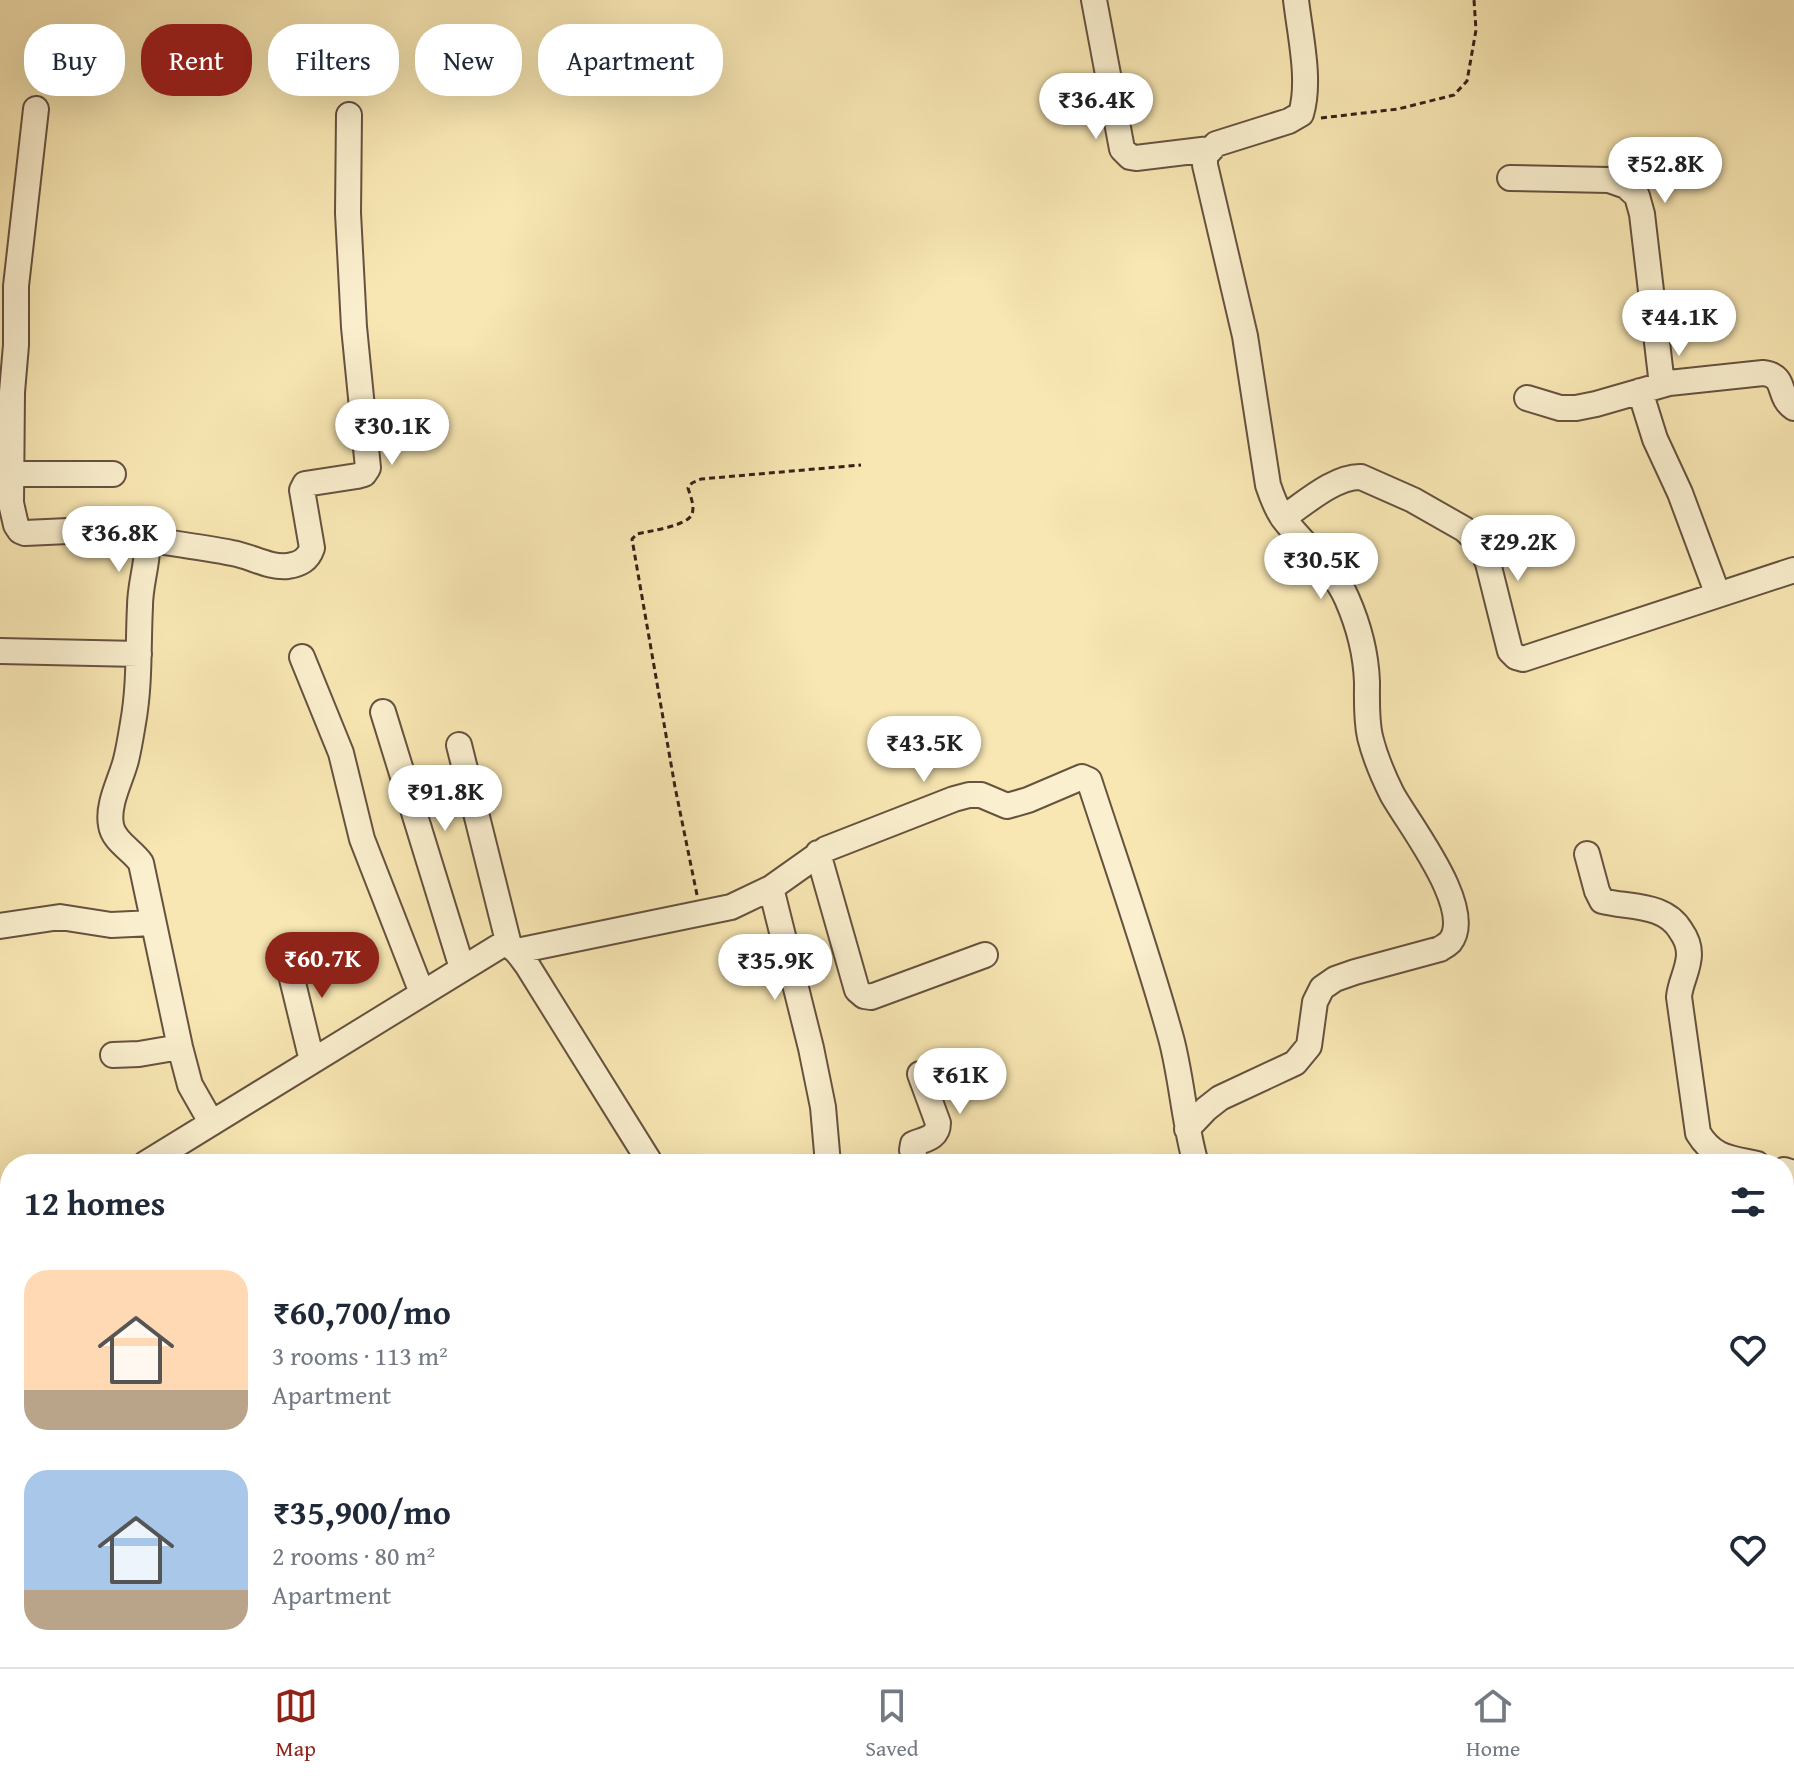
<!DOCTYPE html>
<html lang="en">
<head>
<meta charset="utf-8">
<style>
	body { margin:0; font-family:"Gentium Book Plus",serif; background:#f6f6f7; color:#1f2937; height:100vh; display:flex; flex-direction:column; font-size:30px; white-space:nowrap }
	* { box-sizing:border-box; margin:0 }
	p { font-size:26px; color:#747a83 }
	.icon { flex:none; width:44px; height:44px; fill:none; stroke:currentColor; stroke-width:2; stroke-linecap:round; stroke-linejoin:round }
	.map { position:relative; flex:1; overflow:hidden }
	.drawer { position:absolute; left:0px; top:1154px; width:1794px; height:514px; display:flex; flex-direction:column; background:#fff; border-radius:32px 32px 0 0; box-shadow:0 8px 32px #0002 }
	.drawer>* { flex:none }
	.guide { position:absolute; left:24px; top:24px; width:800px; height:72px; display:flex; gap:16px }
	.price { position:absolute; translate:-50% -68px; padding:0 18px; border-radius:28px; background:#fff; color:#222; font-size:26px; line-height:52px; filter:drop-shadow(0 2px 4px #0008) }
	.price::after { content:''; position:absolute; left:50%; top:48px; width:24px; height:18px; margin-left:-12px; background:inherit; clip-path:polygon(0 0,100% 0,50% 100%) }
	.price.active { background:#8f2418; color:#fff }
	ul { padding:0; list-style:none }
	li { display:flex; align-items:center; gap:24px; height:200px; padding:0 24px }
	li span { display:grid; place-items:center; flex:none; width:224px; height:160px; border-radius:24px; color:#555 }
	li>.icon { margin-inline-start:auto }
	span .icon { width:96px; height:96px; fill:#fffc; stroke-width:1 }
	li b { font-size:34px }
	h2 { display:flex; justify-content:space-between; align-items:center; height:96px; padding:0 24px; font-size:34px }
	.pill { padding:0 28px; border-radius:32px; background:#fff; box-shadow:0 8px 32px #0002; font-size:28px; line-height:72px }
	.pill.active { background:#8f2418; color:#fff }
	.tabs { display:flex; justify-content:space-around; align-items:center; height:112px; border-top:2px solid #e0e1e3; background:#fff; font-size:22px; color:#747a83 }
	.tabs a { display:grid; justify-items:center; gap:4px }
	.tabs .active { color:#8f2418 }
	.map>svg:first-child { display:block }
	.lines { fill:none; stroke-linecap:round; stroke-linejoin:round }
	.minor-casing { stroke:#665240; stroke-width:28 }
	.path { stroke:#352119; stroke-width:3; stroke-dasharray:6 4; stroke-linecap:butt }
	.minor { stroke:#faefce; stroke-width:24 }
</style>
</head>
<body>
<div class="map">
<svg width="1794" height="1667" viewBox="0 0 1794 1667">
	<rect width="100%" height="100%" fill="#f8e7b3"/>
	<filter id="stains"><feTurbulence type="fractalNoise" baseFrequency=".0025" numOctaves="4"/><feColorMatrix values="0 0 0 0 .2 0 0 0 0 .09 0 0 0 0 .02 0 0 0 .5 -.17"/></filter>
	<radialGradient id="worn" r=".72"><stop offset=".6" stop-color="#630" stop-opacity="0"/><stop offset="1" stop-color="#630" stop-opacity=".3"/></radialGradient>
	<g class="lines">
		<g class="minor-casing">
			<path id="minor" d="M1094,0L1122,149L1130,157L1136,158L1210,149
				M36,109L16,286V345L12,392L11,503L16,525L20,531L25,533L112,529C127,531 142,536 147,551C146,569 140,587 140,606C138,645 140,684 133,723C131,735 129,748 126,760C121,780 107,804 111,825C113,841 132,850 141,863L180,1047L190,1085L211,1122
				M1510,178L1609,180L1626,186L1637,196L1642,214L1662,385
				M1640,391L1655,439L1680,493L1718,595
				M1527,398L1560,408H1576L1596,404L1669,383L1763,373C1788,376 1776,396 1794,408
				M11,474H113
				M1283,518C1304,504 1335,476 1361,477L1413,500L1464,529L1480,544L1488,563L1510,651L1516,657L1523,659L1794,570
				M138,538C169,543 201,547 232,553C251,556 268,568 288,566C300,564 308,560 312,548L302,490L305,484L357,476L364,474L368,468L354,327L348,213L349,115
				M0,651L139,654
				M302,657L341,753L362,839L422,993
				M383,712L462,968
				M459,745L509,945
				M818,853L857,990L864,996L871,997L985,955
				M1587,854L1597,891L1602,901C1629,908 1665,903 1681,931C1686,938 1689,945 1689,954C1689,969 1680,983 1679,997L1698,1133C1713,1158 1730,1158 1757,1164
				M771,888L811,1048L823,1107L828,1164
				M0,926L60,917L111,925L153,923
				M285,950L312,1061
				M517,951L731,907L771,888L826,849L954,799L969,795H981L1007,806L1028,800L1082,777L1089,780C1117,866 1147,951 1171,1038C1182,1079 1184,1123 1196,1164
				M113,1055L139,1054L180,1047
				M1187,1129L1206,1109L1220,1098L1295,1063L1309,1046L1315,1002L1322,988L1335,979L1355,972L1440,949C1443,947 1447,945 1450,942C1476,909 1409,825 1392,794C1383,776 1375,757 1370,737C1366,719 1367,701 1367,682C1366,655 1358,624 1347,599C1333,567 1304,546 1283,518C1276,508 1272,497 1268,485L1245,336L1205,165V156L1216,144L1289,121L1301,114C1311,81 1300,35 1296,0
				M145,1164L503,944C515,946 520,956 527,965L651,1164
				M917,1164L912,1150L913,1144C925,1139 938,1138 938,1123L920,1074
				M1784,1170L1794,1173
				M1784,1224L1794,1223
				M0,1255L10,1249
				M254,1658L259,1667
				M956,1658L961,1667
				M1220,1658L1222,1667
				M1507,1658L1512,1667
				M1410,1662L1412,1667
				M1007,1667L1036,1658"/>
		</g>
		<path class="path" d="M1321,118L1398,109L1454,95L1467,81L1476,30L1474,0
			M697,895L675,787L632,539L637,534C649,531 688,526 692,514C695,506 690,495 688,488L692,483L701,479L861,465"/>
		<use href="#minor" class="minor"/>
	</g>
	<rect width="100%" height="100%" filter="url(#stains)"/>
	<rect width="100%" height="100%" fill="url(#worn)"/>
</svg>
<b class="price" style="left:1096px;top:141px">₹36.4K</b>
<b class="price" style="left:1665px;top:205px">₹52.8K</b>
<b class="price" style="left:1679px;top:358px">₹44.1K</b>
<b class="price" style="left:392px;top:467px">₹30.1K</b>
<b class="price" style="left:119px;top:574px">₹36.8K</b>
<b class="price" style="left:1518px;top:583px">₹29.2K</b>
<b class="price" style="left:1321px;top:601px">₹30.5K</b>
<b class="price" style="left:924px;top:784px">₹43.5K</b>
<b class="price" style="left:445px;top:833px">₹91.8K</b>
<b class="price active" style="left:322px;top:1000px">₹60.7K</b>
<b class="price" style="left:775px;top:1002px">₹35.9K</b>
<b class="price" style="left:960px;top:1116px">₹61K</b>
<div class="guide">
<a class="pill">Buy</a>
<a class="pill active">Rent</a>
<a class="pill">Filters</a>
<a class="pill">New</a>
<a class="pill">Apartment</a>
</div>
<section class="drawer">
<h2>12 homes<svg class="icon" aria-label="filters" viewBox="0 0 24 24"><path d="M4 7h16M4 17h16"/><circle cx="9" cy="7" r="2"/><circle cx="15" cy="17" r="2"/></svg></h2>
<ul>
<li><span style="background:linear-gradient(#ffd9b3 75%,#b9a48a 0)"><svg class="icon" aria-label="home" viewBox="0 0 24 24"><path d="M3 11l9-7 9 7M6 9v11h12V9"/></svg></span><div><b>₹60,700/mo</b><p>3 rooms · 113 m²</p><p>Apartment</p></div><svg class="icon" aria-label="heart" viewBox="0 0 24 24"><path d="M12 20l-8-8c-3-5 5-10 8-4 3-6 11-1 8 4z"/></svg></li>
<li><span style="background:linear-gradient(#a9c7e8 75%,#b9a48a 0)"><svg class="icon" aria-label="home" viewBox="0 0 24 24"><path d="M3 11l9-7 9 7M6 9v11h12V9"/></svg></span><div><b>₹35,900/mo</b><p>2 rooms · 80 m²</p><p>Apartment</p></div><svg class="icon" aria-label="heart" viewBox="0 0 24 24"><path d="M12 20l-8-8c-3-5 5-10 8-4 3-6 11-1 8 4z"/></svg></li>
</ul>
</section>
</div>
<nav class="tabs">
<a class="active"><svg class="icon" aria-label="map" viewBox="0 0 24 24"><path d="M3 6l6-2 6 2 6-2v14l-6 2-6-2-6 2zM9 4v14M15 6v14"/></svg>Map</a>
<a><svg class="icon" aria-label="saved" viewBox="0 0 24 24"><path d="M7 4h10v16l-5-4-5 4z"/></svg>Saved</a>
<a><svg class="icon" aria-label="home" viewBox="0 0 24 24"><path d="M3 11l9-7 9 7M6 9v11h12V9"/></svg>Home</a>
</nav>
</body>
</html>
